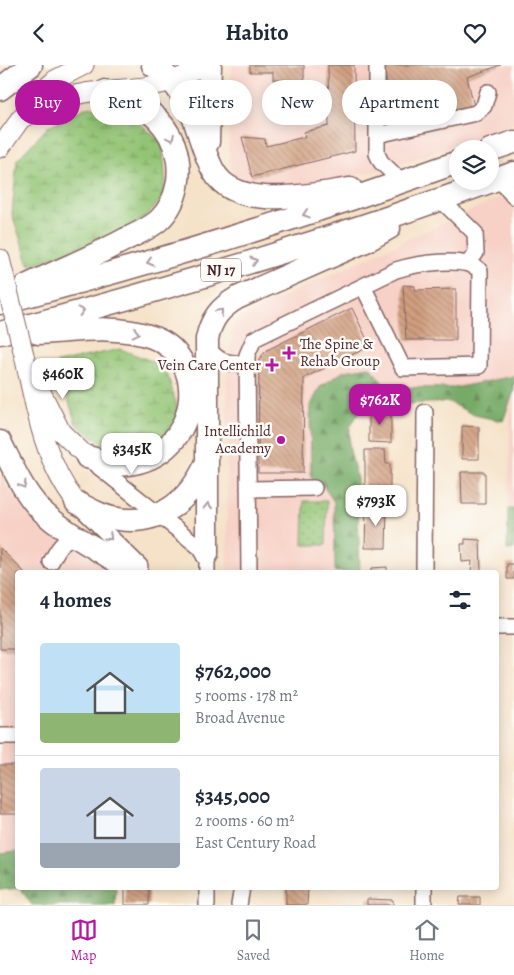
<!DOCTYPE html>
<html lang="en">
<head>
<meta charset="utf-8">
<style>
	body { margin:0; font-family:Alegreya,serif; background:#f6f6f7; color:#1f2937; height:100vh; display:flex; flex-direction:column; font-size:19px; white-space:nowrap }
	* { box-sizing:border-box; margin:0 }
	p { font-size:16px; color:#747a83 }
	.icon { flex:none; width:28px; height:28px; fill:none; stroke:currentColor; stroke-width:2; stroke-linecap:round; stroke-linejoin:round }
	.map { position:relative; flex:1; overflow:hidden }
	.drawer { position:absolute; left:15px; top:505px; width:484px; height:320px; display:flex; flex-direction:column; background:#fff; border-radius:5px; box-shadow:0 2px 12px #0003 }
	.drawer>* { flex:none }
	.hud { position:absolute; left:15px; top:15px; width:485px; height:45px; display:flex; gap:10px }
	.buttons { position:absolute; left:449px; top:75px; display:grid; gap:10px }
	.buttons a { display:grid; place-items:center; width:50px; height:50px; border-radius:50%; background:#fff; box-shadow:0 2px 12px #0003; font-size:25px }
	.price { position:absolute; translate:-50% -42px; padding:0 11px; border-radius:10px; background:#fff; color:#222; font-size:16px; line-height:32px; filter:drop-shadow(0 1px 2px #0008) }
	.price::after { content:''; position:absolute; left:50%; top:30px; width:15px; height:11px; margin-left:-8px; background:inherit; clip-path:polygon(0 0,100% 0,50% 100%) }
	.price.active { background:#b5179e; color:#fff }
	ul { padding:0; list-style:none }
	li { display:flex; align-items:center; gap:15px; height:125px; padding:0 25px }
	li+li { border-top:1px solid #e0e1e3 }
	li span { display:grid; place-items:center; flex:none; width:140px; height:100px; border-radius:5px; color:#555 }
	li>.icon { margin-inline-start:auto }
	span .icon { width:60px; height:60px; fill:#fffc; stroke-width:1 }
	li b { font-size:21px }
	h2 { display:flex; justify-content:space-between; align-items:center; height:60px; padding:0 25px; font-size:21px }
	.pill { padding:0 18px; border-radius:22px; background:#fff; box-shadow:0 2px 12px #0003; font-size:18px; line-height:45px }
	.pill.active { background:#b5179e; color:#fff }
	header { display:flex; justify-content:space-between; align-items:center; height:65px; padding:0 25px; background:#fff; font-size:22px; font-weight:600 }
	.tab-bar { display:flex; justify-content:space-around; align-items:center; height:70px; border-top:1px solid #e0e1e3; background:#fff; font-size:14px; color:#747a83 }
	.tab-bar a { display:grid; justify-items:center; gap:2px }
	.tab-bar .active { color:#b5179e }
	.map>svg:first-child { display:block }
	.built { fill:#f7d1c6 }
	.grass { fill:url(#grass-dots); stroke:#6e7250 }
	.forest { fill:url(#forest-firs); stroke:#606448 }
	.wetland { fill:url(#wetland-marsh); stroke:#6e7250 }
	.building { fill:url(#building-back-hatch) }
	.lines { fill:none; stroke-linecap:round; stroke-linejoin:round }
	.minor-casing { stroke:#866362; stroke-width:18 }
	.major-casing { stroke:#866362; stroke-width:21 }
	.highway-casing { stroke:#866362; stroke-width:25 }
	.minor { stroke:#fff; stroke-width:15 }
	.major { stroke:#fff; stroke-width:19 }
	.highway { stroke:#fff; stroke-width:22 }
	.major-bridge-casing { stroke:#866362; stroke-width:21; stroke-linecap:butt }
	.major-bridge { stroke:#fff; stroke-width:19 }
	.oneway { stroke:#ae9aa0 }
	.poi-dot { fill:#b5179e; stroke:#fdfcf7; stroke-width:2 }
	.labels { text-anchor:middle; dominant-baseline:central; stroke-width:5; stroke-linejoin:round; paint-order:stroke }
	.shield { fill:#fdfcf7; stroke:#806168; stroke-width:1 }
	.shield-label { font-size:14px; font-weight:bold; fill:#4a1f2b }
	.poi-label { font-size:15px; fill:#4a1f2b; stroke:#fdfcf7; text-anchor:end }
</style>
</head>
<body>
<header><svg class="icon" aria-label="back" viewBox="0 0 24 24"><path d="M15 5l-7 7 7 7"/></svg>Habito<svg class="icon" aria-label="heart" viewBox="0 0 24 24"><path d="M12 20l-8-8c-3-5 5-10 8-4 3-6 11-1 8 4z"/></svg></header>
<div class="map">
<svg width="514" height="840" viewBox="0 0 514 840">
	<defs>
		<pattern id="grass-dots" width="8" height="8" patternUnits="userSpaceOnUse" patternTransform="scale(1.25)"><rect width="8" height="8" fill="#93c474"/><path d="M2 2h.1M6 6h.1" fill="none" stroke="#7a9f5f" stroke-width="1.8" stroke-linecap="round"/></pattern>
		<pattern id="forest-firs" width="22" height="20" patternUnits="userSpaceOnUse" patternTransform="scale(1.25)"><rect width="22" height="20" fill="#76aa66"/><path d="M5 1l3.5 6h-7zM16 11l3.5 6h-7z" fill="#638a54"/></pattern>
		<pattern id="wetland-marsh" width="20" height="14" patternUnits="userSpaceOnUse" patternTransform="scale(1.25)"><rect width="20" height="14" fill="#93c474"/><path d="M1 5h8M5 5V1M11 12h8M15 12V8" fill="none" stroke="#7a9f5f"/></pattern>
		<pattern id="building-back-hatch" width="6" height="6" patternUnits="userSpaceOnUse" patternTransform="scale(1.25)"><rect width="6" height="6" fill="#d19f80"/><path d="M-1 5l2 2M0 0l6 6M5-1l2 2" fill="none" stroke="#ac8169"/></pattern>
	</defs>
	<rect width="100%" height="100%" fill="#fdfcf7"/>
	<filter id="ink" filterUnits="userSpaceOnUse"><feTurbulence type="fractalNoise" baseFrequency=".02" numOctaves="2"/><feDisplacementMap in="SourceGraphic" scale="10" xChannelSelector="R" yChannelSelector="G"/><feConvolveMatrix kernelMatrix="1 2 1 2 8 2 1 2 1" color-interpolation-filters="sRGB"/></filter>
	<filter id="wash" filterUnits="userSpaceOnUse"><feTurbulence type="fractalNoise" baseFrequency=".0096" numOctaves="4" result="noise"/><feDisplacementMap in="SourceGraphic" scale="20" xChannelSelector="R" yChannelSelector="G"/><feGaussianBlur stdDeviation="1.12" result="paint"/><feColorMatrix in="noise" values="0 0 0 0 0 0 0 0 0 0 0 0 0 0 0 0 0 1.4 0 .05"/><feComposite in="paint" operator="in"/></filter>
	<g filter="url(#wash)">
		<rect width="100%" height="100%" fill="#f5e2c8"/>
		<path class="built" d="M232,0H514V58L409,96L329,118L267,126L233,114L228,82Z
			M514,126V311L454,323L386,322L370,302L324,422L334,436L335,507L227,508V311L234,257L279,233Z
			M514,325V444H508L511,333Z
			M0,408L6,421L34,455L56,473L116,507L18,508L17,786L0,788Z"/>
		<path class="grass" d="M304,436H327L326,480H303Z"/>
		<path class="forest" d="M370,302L386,322L454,323L514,311V326L503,356L474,350L449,337L363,341L350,362L349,381L357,414L360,507H335L334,437L324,422L311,413L310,342L320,322L344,306Z
			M508,444H514V484L507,485Z
			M17,786L18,822L116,823L115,840H32L20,823L0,825V788Z"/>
		<path class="wetland" d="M89,41L133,52L162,78C163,92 166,107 165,120C161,165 65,188 29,200L12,149L17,95L49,61Z
			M120,284L165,301L180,351L162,377L132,387L101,378L76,359L57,298Z"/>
		<g id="blocks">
			<path class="building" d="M250,0H304V15H273V7H250Z
				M328,0H354L355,86L252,112L242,72L265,74L266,81L305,72L304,67L329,61Z
				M385,0H501L467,12L474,41L397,60L383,1Z
				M403,220L415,221V225L456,224V275H406Z
				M352,243L370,281L304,313L303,408H258L259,294L267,285Z
				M369,344L391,346V378L369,377Z
				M462,361L479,362V394H462Z
				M365,385H385L386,399H390V425H365Z
				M461,407H485V439H462Z
				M366,441L387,442L386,483H365Z
				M465,474L480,475L481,506L471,507L472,496L462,497L461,479H465Z
				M0,483L25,508H18V584H0Z
				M507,499H514V514H507Z
				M387,502V508H371V503Z
				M0,700H18V749H0Z
				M125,822H149V840H125Z
				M286,822H308L307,840H286Z
				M460,832H480V840H459Z
				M367,834L393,835V840H367Z"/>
		</g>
	</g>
	<g filter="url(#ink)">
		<use href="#blocks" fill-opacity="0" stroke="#866362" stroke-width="1"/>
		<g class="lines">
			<g class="minor-casing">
				<path id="minor" d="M377,0V89L381,97L402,117
					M377,70L476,48L484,41L488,27
					M499,114L514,132
					M440,134L475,168L476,188L469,197
					M207,282C219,298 228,299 247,298
					M90,395L198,481L207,489V508
					M248,424L314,423
					M83,445L140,501
					M51,497C58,483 62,476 78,470
					M249,508L247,290L254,274L396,205C415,199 467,190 480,206L479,301L403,303L363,221
					M424,508L425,347
					M496,562H514
					M0,671H18
					M207,822V840
					M239,840L242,822
					M424,840V822"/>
			</g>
			<g class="major-casing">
				<path id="major" d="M19,55C37,45 55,34 75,30C115,20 167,30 200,0
					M0,83L37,31L55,15L84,0
					M0,194L4,210
					M24,290C35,340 43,395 76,437
					M40,325L61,367L87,392"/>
			</g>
			<g class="highway-casing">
				<path id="highway" d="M153,0C173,13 185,31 194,54C200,71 205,91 214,107C237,147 314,129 351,124
					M0,24L31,0
					M208,77L210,0
					M490,85L514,77
					M26,221C59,205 93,192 126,174C137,169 150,163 159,155C179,136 183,105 174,80C163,50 134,34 105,26
					M0,238C155,198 307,151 458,97
					M0,268C174,223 346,170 514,108
					M38,268C76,266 116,259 152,272C213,294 198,391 128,399C115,401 100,395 87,392
					M0,377C12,400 22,425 40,444C63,468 107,489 136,508
					M76,437C89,444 103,452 118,454C161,461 191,433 207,397
					M207,489V274C211,254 220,243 237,233L368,175L389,163"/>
			</g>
			<use href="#minor" class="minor"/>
			<use href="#major" class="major"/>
			<use href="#highway" class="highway"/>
			<g class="major-bridge-casing">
				<path id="major-bridge" d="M4,210L24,290"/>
			</g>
			<use href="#major-bridge" class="major-bridge"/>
		</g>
		<defs><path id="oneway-chevron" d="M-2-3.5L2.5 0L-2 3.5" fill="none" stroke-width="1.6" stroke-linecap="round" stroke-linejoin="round" transform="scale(1.25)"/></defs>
		<g class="oneway">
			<use href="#oneway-chevron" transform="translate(171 73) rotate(64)"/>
			<use href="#oneway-chevron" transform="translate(306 149) rotate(162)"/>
			<use href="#oneway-chevron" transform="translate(254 196) rotate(-17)"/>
			<use href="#oneway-chevron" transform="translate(150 197) rotate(164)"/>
			<use href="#oneway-chevron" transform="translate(81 246) rotate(-15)"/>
			<use href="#oneway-chevron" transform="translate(220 247) rotate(-49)"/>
			<use href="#oneway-chevron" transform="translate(136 268) rotate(13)"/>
			<use href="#oneway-chevron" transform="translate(23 420) rotate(59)"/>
			<use href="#oneway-chevron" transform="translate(208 441) rotate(-89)"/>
			<use href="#oneway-chevron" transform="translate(109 472) rotate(44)"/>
		</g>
	</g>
	<g class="poi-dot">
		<path d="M286.5 280.5h5v5h5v5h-5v5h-5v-5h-5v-5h5z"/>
		<path d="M269.5 292.5h5v5h5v5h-5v5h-5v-5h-5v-5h5z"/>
		<circle cx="281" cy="375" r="5"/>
	</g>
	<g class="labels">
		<rect class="shield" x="201" y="193.5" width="40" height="23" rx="4"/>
		<g class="shield-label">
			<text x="221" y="205">NJ 17</text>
		</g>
		<g class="poi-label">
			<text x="300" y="279" text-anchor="start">The Spine &amp;<tspan x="300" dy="17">Rehab Group</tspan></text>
			<text x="261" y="300">Vein Care Center</text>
			<text x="271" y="366">Intellichild<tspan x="271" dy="17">Academy</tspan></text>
		</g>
	</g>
</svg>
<div class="buttons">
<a><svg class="icon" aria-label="layers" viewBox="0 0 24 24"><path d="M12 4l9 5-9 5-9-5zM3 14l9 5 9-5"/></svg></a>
</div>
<b class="price" style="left:63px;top:335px">$460K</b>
<b class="price active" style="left:380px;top:361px">$762K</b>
<b class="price" style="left:132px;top:410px">$345K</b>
<b class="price" style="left:376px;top:462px">$793K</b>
<div class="hud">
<a class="pill active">Buy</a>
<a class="pill">Rent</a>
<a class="pill">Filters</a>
<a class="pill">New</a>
<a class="pill">Apartment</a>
</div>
<section class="drawer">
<h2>4 homes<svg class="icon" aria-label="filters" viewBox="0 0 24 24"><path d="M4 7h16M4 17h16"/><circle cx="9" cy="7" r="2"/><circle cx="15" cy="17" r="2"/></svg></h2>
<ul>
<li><span style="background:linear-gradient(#bfe0f5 70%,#8fb573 0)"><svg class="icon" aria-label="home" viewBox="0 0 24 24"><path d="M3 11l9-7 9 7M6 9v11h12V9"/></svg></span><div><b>$762,000</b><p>5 rooms · 178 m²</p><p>Broad Avenue</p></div></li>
<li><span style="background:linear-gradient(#c9d6e8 75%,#9aa5b1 0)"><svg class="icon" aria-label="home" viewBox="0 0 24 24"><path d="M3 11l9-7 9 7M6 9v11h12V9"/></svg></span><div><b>$345,000</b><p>2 rooms · 60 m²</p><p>East Century Road</p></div></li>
</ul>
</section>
</div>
<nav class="tab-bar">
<a class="active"><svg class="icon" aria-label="map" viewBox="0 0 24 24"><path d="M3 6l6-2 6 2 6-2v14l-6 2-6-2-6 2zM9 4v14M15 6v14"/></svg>Map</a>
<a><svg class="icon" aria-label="saved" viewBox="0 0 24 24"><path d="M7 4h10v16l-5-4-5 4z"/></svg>Saved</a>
<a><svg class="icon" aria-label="home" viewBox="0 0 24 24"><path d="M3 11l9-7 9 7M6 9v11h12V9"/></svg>Home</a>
</nav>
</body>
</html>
